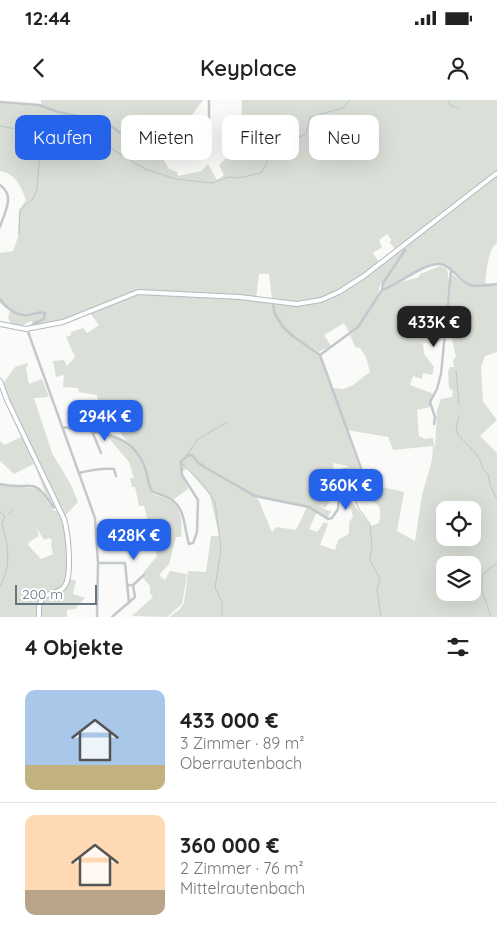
<!DOCTYPE html>
<html lang="de">
<head>
<meta charset="utf-8">
<style>
	body { margin:0; font-family:Quicksand,sans-serif; background:#f2f2f2; color:#222; height:100vh; display:flex; flex-direction:column; font-size:19px; white-space:nowrap }
	* { box-sizing:border-box; margin:0 }
	p { font-size:16px; color:#767676 }
	.icon { flex:none; width:28px; height:28px; fill:none; stroke:currentColor; stroke-width:2; stroke-linecap:round; stroke-linejoin:round }
	.map { position:relative; height:517px; overflow:hidden }
	.drawer { display:flex; flex-direction:column; background:#fff; flex:1 }
	.drawer>* { flex:none }
	.hud { position:absolute; left:15px; top:15px; width:468px; height:45px; display:flex; gap:10px }
	.fabs { position:absolute; left:436px; top:401px; display:grid; gap:10px }
	.fabs a { display:grid; place-items:center; width:45px; height:45px; border-radius:10px; background:#fff; box-shadow:0 5px 20px #0002; font-size:25px }
	.scale { position:absolute; left:15px; bottom:12px; width:82px; box-sizing:border-box; padding-left:5px; border:2px solid #657683; border-top:0; font-size:14px; line-height:18px; white-space:nowrap; color:#657683; -webkit-text-stroke:4px #fff; paint-order:stroke }
	.price { position:absolute; translate:-50% -42px; padding:0 11px; border-radius:10px; background:#2563eb; color:#fff; font-size:16px; line-height:32px; filter:drop-shadow(0 1px 2px #0008) }
	.price::after { content:''; position:absolute; left:50%; top:30px; width:15px; height:11px; margin-left:-8px; background:inherit; clip-path:polygon(0 0,100% 0,50% 100%) }
	.price.selected { background:#222; color:#fff }
	ul { padding:0; list-style:none }
	li { display:flex; align-items:center; gap:15px; height:125px; padding:0 25px }
	li+li { border-top:1px solid #e0e0e0 }
	li span { display:grid; place-items:center; flex:none; width:140px; height:100px; border-radius:10px; color:#555 }
	li>.icon { margin-inline-start:auto }
	span .icon { width:60px; height:60px; fill:#fffc; stroke-width:1 }
	li b { font-size:21px }
	h2 { display:flex; justify-content:space-between; align-items:center; height:60px; padding:0 25px; font-size:21px }
	.chip { padding:0 18px; border-radius:10px; background:#fff; box-shadow:0 5px 20px #0002; font-size:18px; line-height:45px }
	.chip.selected { background:#2563eb; color:#fff }
	.status { display:flex; justify-content:space-between; align-items:center; height:35px; padding:0 25px; background:#fff; direction:ltr }
	.status svg { height:14px; fill:currentColor }
	header { display:flex; justify-content:space-between; align-items:center; height:65px; padding:0 25px; background:#fff; font-size:22px; font-weight:600 }
	.map>svg:first-child { display:block }
	.green { fill:#dadfd7; fill-rule:evenodd }
	.lines { fill:none; stroke-linecap:round; stroke-linejoin:round }
	.stream { stroke:#bbc7cb; stroke-width:1 }
	.secondary-casing { stroke:#b3babf; stroke-width:6 }
	.street { stroke:#c3c8cc; stroke-width:2.5 }
	.secondary { stroke:#fff; stroke-width:4 }
</style>
</head>
<body>
<div class="status"><b>12:44</b><svg viewBox="0 0 49 12"><path d="M0 12V9h3v3zM5 12V6h3v6zM10 12V3h3v9zM15 12V0h3v12zM26 1h20v11H26zM47 4h2v5h-2z"/></svg></div>
<header><svg class="icon" aria-label="back" viewBox="0 0 24 24"><path d="M15 5l-7 7 7 7"/></svg>Keyplace<svg class="icon" aria-label="person" viewBox="0 0 24 24"><circle cx="12" cy="8" r="4"/><path d="M4 21q1-7 8-7t8 7"/></svg></header>
<div class="map">
<svg width="497" height="517" viewBox="0 0 497 517">
	<rect width="100%" height="100%" fill="#fafaf8"/>
	<path class="green" d="M41,0H203L180,31L173,32L167,36L154,33L140,23L126,36L104,21L58,11L41,5Z
		M240,0H497V143C487,150 487,172 485,183L497,184V252L485,256L481,267L483,302L497,320L480,336L497,353V517H169L179,510L184,503L188,471L206,472L211,436H219L210,395L187,369L181,372L188,389L174,399C168,395 158,396 153,390C146,382 148,369 142,361C128,337 113,336 115,303H98L97,295L79,292L78,288L63,287L64,275L56,277L53,261L64,260L67,266L75,257L66,237L71,235V232L83,228L87,233L99,225L90,213L65,220L32,226L36,224L31,221L19,227L11,224L8,218L10,211L0,203V153L13,151L18,137L19,110L26,100C21,86 16,74 0,71V3L39,6L58,12L104,21L145,51L161,55L169,69L177,72L178,76L202,71L208,64L217,80L224,75L219,65C224,60 232,54 236,48C243,38 241,14 242,1ZM387,134L391,139L390,143L396,150L406,145L407,148L383,183L384,188L436,163L446,165L467,182L466,184L452,174L446,222L448,235L451,234L456,257L453,260L454,267H450L448,272L449,288L453,291L452,297L441,299L437,310L435,349L433,338L425,339L419,336L417,310L430,307V302L434,294L410,285L413,276L422,279L423,273L432,275L434,267L424,254L423,243L434,244L442,240L449,182L447,169L440,166L420,174L419,177C406,181 393,183 383,191C371,201 366,223 350,235L355,247L360,248L366,257L370,272L353,285L344,289L332,288L347,330L388,337L393,350L433,346L432,360L422,395L415,441L397,431L404,392C391,389 369,386 364,373L359,376L344,370L341,372C350,376 355,388 363,395C367,399 376,401 379,407C381,411 380,418 379,423L371,426L351,401L346,386L340,382L338,399L345,401L347,408L351,409L353,417L349,422C349,438 351,432 338,440L335,450L320,445L328,424L324,422L317,432L309,429L317,412L307,407L296,430L276,427L272,432L258,399L242,389L258,397L309,407L328,418L331,411L324,409L319,404L325,408L332,399L328,395L334,363L347,366L348,369L360,374L361,373L321,259L317,253L283,228L270,202L256,200L259,174H269L272,199C283,201 295,203 307,202C339,198 366,173 390,154L379,162L373,153L382,147L379,140ZM445,410H472V438H445ZM445,465H472V492H445Z
		M403,148H405L403,152L380,185L378,195L361,222L350,234L344,223L324,235L331,246L319,252C299,240 277,228 273,203L308,204L332,197Z
		M28,263L26,269L29,284L42,279L49,297L34,298L52,353L70,383L78,402L66,415L70,439L71,478L67,425L2,285L15,267Z
		M2,294L4,295L56,407L53,406L45,392L34,364L14,374L0,361V341L4,345L21,337Z
		M109,335C124,342 140,352 145,369C147,375 148,385 151,391C154,396 160,396 165,398C183,403 182,422 181,437H176L169,464L159,475L165,480L170,471L187,474L182,504L167,517L132,516L153,497L150,493V486L143,478L145,475L143,473L157,456L144,406H139L135,387H132L130,378H134L129,362L108,337Z
		M0,384L39,389L53,410L59,412C69,432 68,456 66,479C60,498 30,488 37,517H0ZM36,427L44,440L49,438L52,440L51,445L53,454L41,459L28,445L29,442L39,436Z
		M70,479L76,481L73,494L85,498L75,509L67,510V517H40L39,509L43,499L57,493Z"/>
	<g class="lines">
		<path class="stream" d="M448,0L450,5L459,9
			M0,26L47,35L48,39L61,42L63,46L84,47L87,42L99,41L145,69L176,79L212,83L228,77L238,78L261,73L267,62L269,54L282,45L306,34L310,17L343,8L350,0
			M19,134L20,110L33,99L37,89L40,50L47,44L48,39
			M456,271L459,305
			M459,316L456,327L458,335L471,348L480,360L483,369L488,374L490,384L497,400
			M187,355L198,339L226,323
			M183,364L203,384L215,402L221,449L215,488L222,502V517
			M348,385L359,409L370,424L372,446L370,460L380,479L377,489L381,517
			M0,412L5,416L2,424C8,445 12,466 0,486
			M9,413L12,411
			M491,517C489,509 483,496 482,490C481,484 483,479 483,474L497,463"/>
		<g class="secondary-casing">
			<path id="secondary" d="M0,224L26,229L63,222L138,192L240,197L297,204L321,200L339,192L364,176L497,73
				M0,281L7,300L64,419C68,432 73,477 64,487C59,493 49,493 43,497L39,506V517"/>
		</g>
		<path class="street" d="M0,2L39,5L58,12L104,21L145,51L154,54L173,53L190,58L209,51V0
			M0,85C16,96 4,113 0,127
			M382,190C400,184 420,165 438,164C450,163 459,181 470,185C478,187 488,185 497,184
			M0,199C6,208 17,217 29,215C35,214 39,211 45,213L44,219L33,224L30,228
			M27,229L95,418L98,463L97,517
			M320,255L358,227L382,190L383,183L405,150V144
			M434,324L435,317L430,302L437,289L441,274L451,171
			M62,327C94,333 129,330 144,365C148,374 147,383 152,391C158,395 165,395 171,399C186,409 184,429 189,444L193,443L197,432L198,400L182,375L181,361L189,355L193,356L197,362L206,368L255,396L309,407L328,419L332,418L338,409L341,370L345,369L359,375L362,374V371L320,255L294,237L283,227L275,214L272,201
			M92,331L101,353
			M79,373C91,370 101,368 114,369L116,376
			M0,384C31,392 32,373 53,407L59,408
			M98,463H125L129,503
			M133,485L144,475
			M112,517L135,497L133,485H127"/>
		<use href="#secondary" class="secondary"/>
	</g>
</svg>
<div class="fabs">
<a><svg class="icon" aria-label="locate" viewBox="0 0 24 24"><circle cx="12" cy="12" r="6"/><path d="M12 2v4M12 18v4M2 12h4M18 12h4"/></svg></a>
<a><svg class="icon" aria-label="layers" viewBox="0 0 24 24"><path d="M12 4l9 5-9 5-9-5zM3 14l9 5 9-5"/></svg></a>
</div>
<div class="scale">200 m</div>
<b class="price selected" style="left:434px;top:248px">433K €</b>
<b class="price" style="left:105px;top:342px">294K €</b>
<b class="price" style="left:346px;top:411px">360K €</b>
<b class="price" style="left:134px;top:461px">428K €</b>
<div class="hud">
<a class="chip selected">Kaufen</a>
<a class="chip">Mieten</a>
<a class="chip">Filter</a>
<a class="chip">Neu</a>
</div>
</div>
<section class="drawer">
<h2>4 Objekte<svg class="icon" aria-label="filters" viewBox="0 0 24 24"><path d="M4 7h16M4 17h16"/><circle cx="9" cy="7" r="2"/><circle cx="15" cy="17" r="2"/></svg></h2>
<ul>
<li><span style="background:linear-gradient(#a9c7e8 75%,#c2b280 0)"><svg class="icon" aria-label="home" viewBox="0 0 24 24"><path d="M3 11l9-7 9 7M6 9v11h12V9"/></svg></span><div><b>433 000 €</b><p>3 Zimmer · 89 m²</p><p>Oberrautenbach</p></div></li>
<li><span style="background:linear-gradient(#ffd9b3 75%,#b9a48a 0)"><svg class="icon" aria-label="home" viewBox="0 0 24 24"><path d="M3 11l9-7 9 7M6 9v11h12V9"/></svg></span><div><b>360 000 €</b><p>2 Zimmer · 76 m²</p><p>Mittelrautenbach</p></div></li>
</ul>
</section>
</body>
</html>
